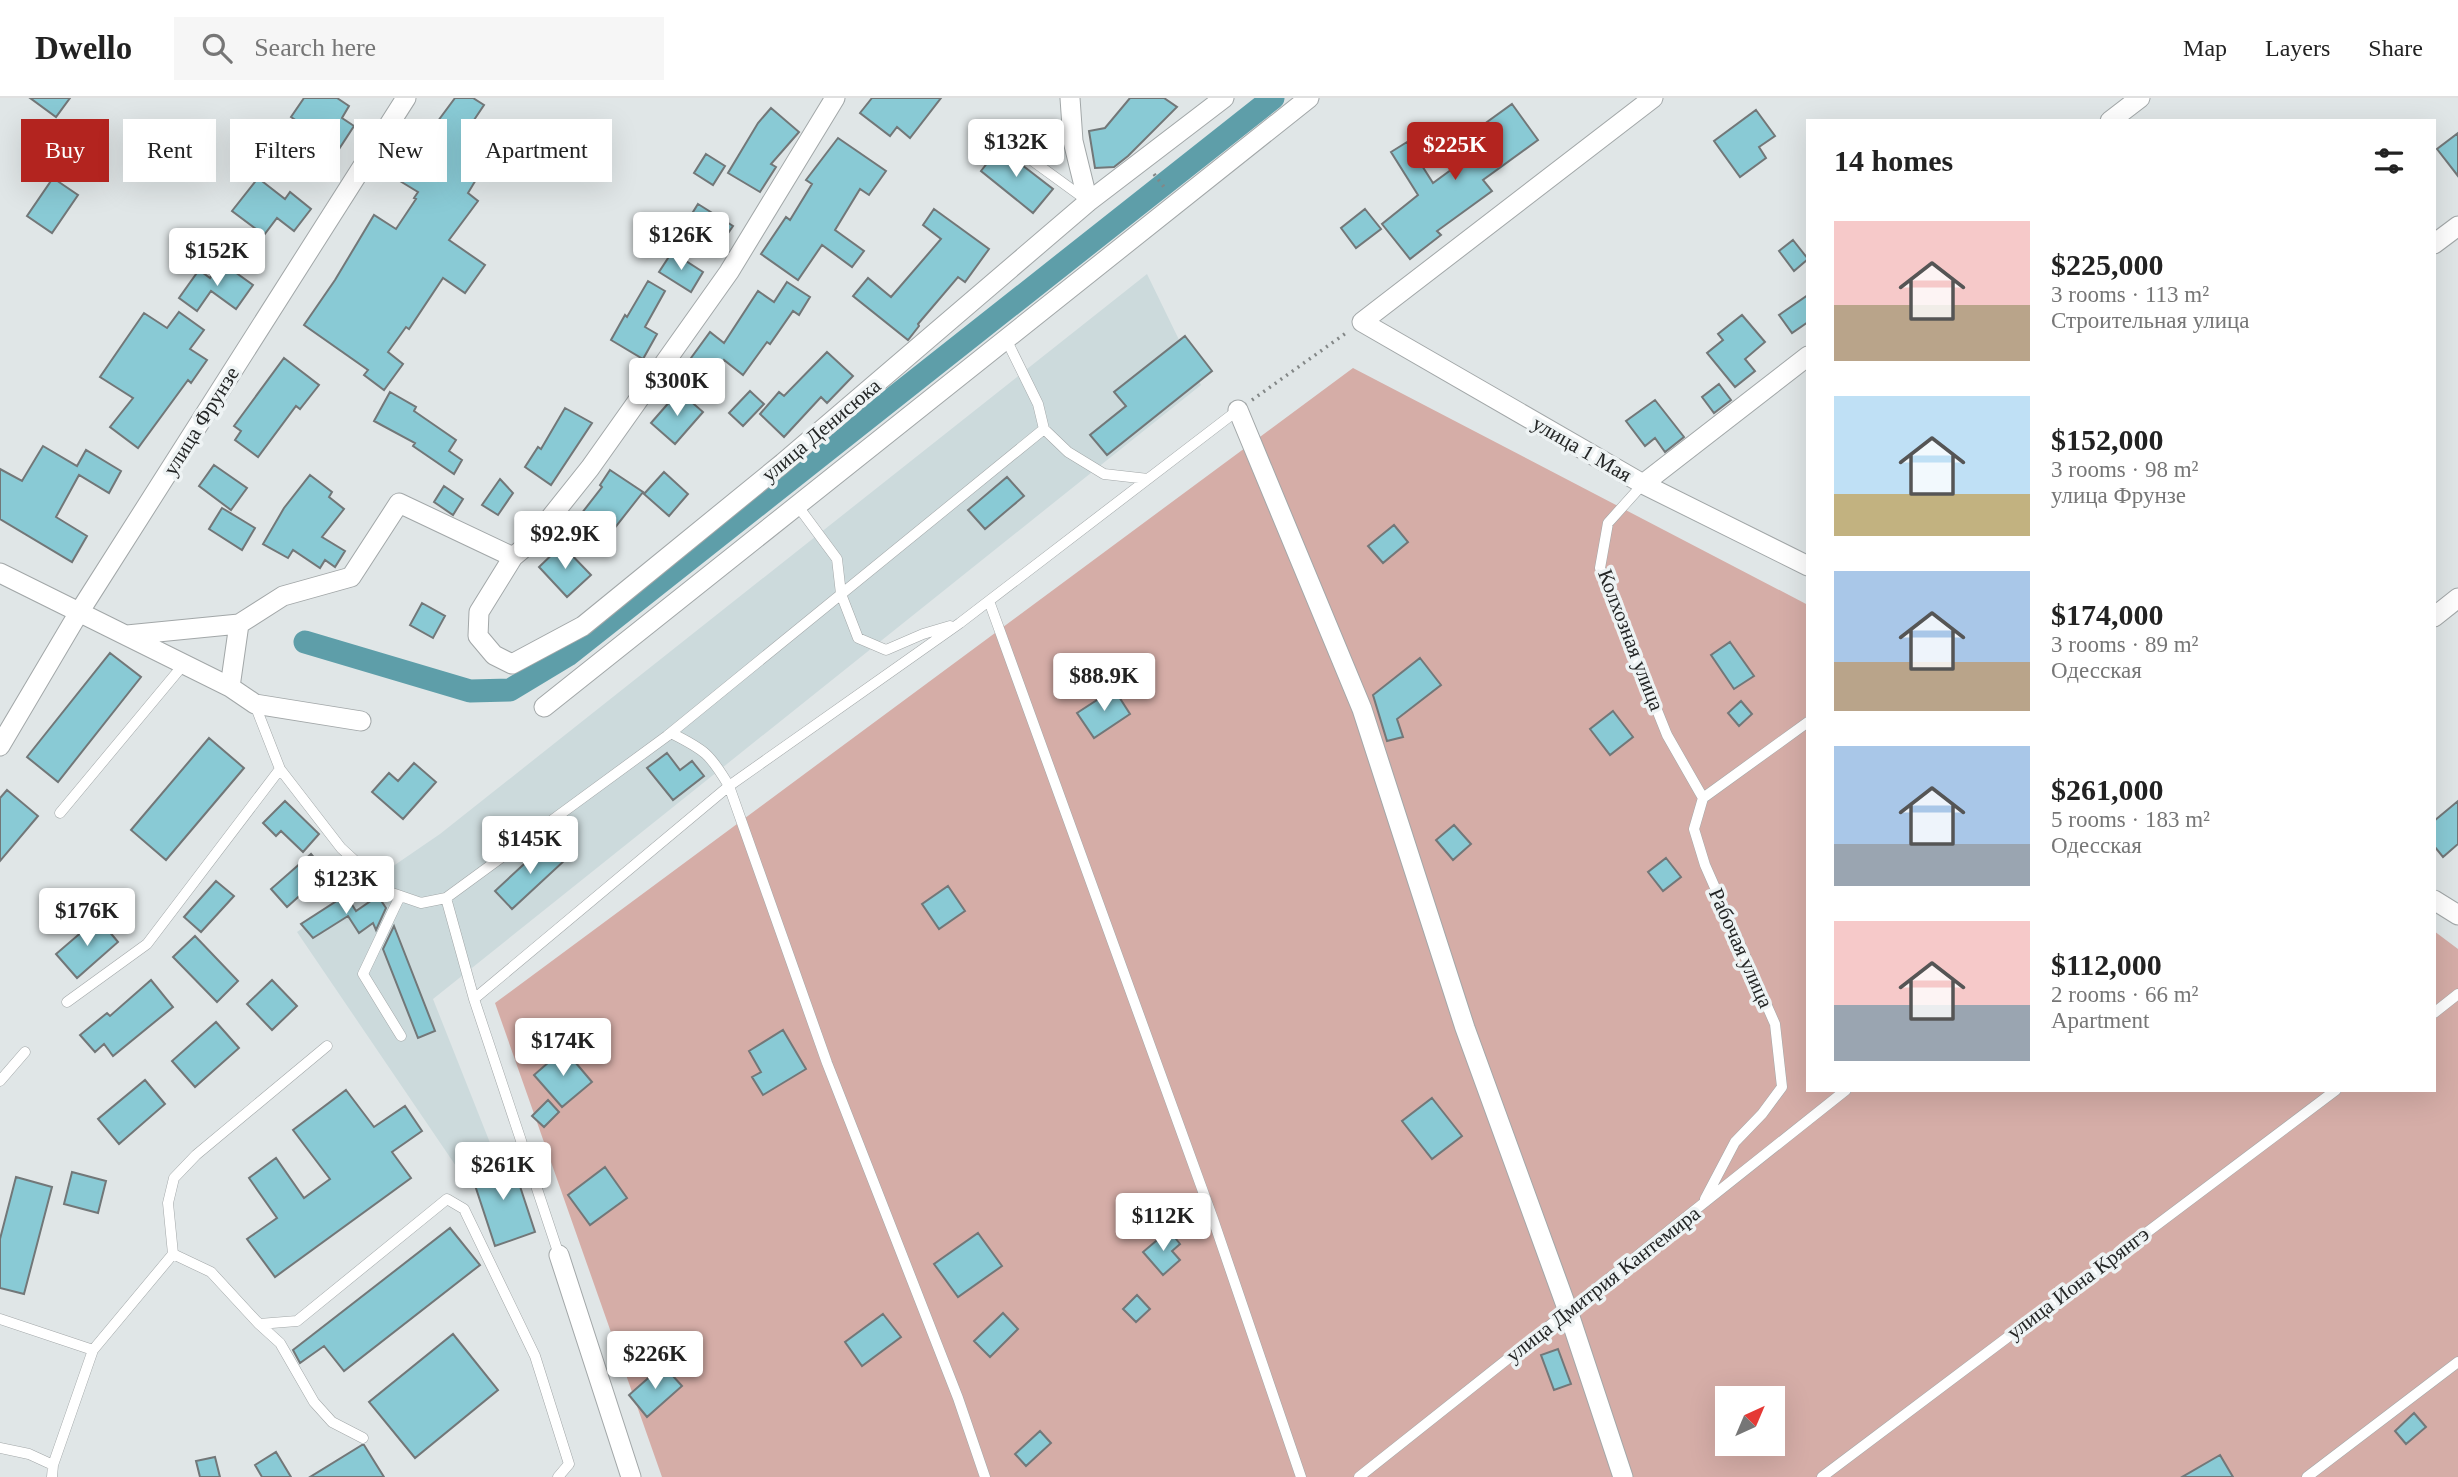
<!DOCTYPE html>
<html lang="en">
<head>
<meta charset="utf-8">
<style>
	body { margin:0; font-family:"Times New Roman",serif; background:#f6f6f6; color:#222; height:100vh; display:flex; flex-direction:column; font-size:26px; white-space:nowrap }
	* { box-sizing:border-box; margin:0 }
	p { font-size:23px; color:#767676 }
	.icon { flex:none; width:38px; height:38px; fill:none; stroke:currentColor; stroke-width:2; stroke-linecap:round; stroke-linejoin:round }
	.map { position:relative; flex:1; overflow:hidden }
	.details { position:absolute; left:1806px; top:21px; width:630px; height:973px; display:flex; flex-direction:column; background:#fff; border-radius:0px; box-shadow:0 7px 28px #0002 }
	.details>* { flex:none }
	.hud { position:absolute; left:21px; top:21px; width:665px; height:63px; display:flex; gap:14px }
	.needle { width:46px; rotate:44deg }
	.tools { position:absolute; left:1715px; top:1288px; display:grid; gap:14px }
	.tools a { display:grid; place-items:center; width:70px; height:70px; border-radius:0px; background:#fff; box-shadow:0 7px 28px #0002; font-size:35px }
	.price { position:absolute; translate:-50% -60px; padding:0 16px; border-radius:7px; background:#fff; color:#222; font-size:23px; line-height:46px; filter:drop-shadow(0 2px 4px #0008) }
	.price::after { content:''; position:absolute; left:50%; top:42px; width:21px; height:16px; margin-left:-10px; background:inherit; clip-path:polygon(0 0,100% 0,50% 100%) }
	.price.active { background:#b3241f; color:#fff }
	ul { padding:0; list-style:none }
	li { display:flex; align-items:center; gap:21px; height:175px; padding:0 28px }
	li span { display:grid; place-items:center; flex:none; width:196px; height:140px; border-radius:0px; color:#555 }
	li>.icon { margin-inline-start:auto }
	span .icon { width:84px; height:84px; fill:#fffc; stroke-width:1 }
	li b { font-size:30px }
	h2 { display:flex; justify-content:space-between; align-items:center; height:84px; padding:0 28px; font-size:30px }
	.chip { padding:0 24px; border-radius:0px; background:#fff; box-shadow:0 7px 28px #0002; font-size:24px; line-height:63px }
	.chip.active { background:#b3241f; color:#fff }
	header { display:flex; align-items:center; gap:42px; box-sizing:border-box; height:98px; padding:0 35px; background:#fff; border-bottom:2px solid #e0e0e0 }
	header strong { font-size:33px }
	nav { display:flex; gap:38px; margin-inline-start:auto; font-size:24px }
	.search { width:490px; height:63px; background:#f6f6f6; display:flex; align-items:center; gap:18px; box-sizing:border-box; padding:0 24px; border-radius:0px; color:#767676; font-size:26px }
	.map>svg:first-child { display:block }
	.built { fill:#ccdadc }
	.green { fill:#d5ada7; fill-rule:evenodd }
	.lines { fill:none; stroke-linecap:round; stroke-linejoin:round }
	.canal { stroke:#5e9ea9; stroke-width:23 }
	.building { fill:#89cad5; stroke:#727778; stroke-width:2 }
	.service-casing { stroke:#a2a7a8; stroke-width:11 }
	.minor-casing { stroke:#a2a7a8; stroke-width:21 }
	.path { stroke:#838787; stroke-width:3.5; stroke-dasharray:2 5; stroke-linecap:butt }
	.service { stroke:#fff; stroke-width:10 }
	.minor { stroke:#fff; stroke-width:19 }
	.labels { text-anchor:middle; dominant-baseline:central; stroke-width:7; stroke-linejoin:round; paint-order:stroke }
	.street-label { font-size:21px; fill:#242626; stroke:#eef3f4 }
</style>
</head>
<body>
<header>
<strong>Dwello</strong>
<div class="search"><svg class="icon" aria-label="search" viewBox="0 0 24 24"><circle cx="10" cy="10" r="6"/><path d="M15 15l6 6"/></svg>Search here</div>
<nav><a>Map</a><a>Layers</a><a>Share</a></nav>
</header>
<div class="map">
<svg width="2458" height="1379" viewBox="0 0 2458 1379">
	<rect width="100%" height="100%" fill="#e0e6e7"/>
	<path class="built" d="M1147,176L1201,287L433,901L496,1060L460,1074L297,834L440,736Z"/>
	<path class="green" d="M1353,270L1808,507V992H2434V833L2458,851V1379H662L495,905ZM1727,1300H1773V1346H1727Z"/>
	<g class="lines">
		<path class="canal" d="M305,544L470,593L510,592L568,557L1273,0"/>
	</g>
	<path class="building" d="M30,0H70L56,19Z
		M304,0H337L349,8L342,20L354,28L339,51L291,19Z
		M455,0H473L484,7L470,28L475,32L468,40L492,55L468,95L478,103L449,142L485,167L465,195L443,180L409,231L406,229L388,254L403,266L384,292L364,277L368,272L304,227L335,182L374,117L396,131L416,101L414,100L418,94L385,74L399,50L412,58Z
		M872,0H941L910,40L897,29L890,38L860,15Z
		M1130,0H1164L1177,9L1128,58L1114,69L1095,70L1089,33L1105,30Z
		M1512,6L1538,42L1483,82L1492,93L1437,133L1441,137L1410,161L1382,126L1418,97L1391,54L1407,44L1433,85L1478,52L1473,47L1482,41L1476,32Z
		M771,10L799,34L771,66L776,69L760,94L728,75L758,25Z
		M1756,12L1775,38L1759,49L1766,60L1740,79L1714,43Z
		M2458,35V78L2437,51Z
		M58,38L82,55L70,74L45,57Z
		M838,40L886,73L869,97L860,91L835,132L864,153L852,169L822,147L798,182L761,156L786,119L790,122L812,86L806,82Z
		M1003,45L1012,52L1014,59L1023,65L1022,67L1053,91L1033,115L981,73Z
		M706,56L725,68L713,87L694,75Z
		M53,80L78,97L52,135L27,118Z
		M258,80L285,101L290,94L311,111L294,133L277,120L264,137L232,113Z
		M698,106L733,128L722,144L688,122Z
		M934,111L989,151L965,184L958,179L918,226L919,228L908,242L853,198L868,180L891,199L941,141L923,127Z
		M1365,111L1381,131L1356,150L1341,130Z
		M1793,142L1808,161L1794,173L1779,153Z
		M672,154L703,174L691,194L659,174Z
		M221,164L253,187L236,211L211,193L197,213L179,200L199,172L210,180Z
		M648,183L665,193L645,229L657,236L643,261L611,242L625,217L627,219Z
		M787,184L810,199L799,217L793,213L770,246L767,244L743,277L724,262L714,277L691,260L710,234L724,245L758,193L774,204Z
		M1808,197V224L1792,235L1779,217Z
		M179,214L204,232L190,251L207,262L191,285L188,282L138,350L110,329L133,300L100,279L144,215L167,230Z
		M1742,217L1765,244L1745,261L1755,273L1735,289L1707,255L1723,242L1718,236Z
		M1185,238L1212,273L1107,357L1090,337L1126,308L1114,294Z
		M827,254L853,278L827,305L821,299L784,339L760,316L779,294L784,298Z
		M284,260L319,287L300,311L296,308L258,359L235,342L241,333L234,328Z
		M1719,286L1731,302L1714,315L1702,299Z
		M679,293L703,314L675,346L651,325Z
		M750,293L764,306L743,328L729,315Z
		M390,294L416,309L414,313L456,342L449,353L462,362L454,376L413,348L415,345L374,323Z
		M1655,302L1684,339L1665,354L1655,340L1645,348L1626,323Z
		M565,310L592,325L551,387L525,369L538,349L541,351Z
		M43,348L77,368L86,352L121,373L109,395L79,377L56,419L87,438L72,464L0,421V371L22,383Z
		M214,367L247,390L231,412L199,388Z
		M610,372L643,394L606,441L578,420L602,389L600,387Z
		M664,374L688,396L669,418L644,396Z
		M310,377L332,394L329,399L344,411L322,439L345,453L335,469L325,462L320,470L293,452L288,460L263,446L284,410Z
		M1007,379L1024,398L985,431L968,412Z
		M500,381L513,395L498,417L482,407Z
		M444,388L463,401L453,417L434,404Z
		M222,410L255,430L242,452L209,431Z
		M1394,427L1408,444L1383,465L1368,448Z
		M562,447L591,477L567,499L539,469Z
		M422,505L445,518L433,540L410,527Z
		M1730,544L1754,578L1734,591L1711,557Z
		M110,555L141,579L58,684L27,659Z
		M1420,560L1441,587L1397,621L1403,639L1387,643L1373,597Z
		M1114,591L1130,616L1094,640L1077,615Z
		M1741,603L1752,616L1739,628L1728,615Z
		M1613,613L1633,639L1610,657L1590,631Z
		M209,640L244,670L166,762L131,732Z
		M667,655L680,672L692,663L704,678L673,702L647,670Z
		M414,665L436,684L403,721L372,694L389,675L398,683Z
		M7,692L38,718L0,763V700Z
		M285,703L319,736L303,754L281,733L276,738L263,725Z
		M2458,703V746L2443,759L2434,748V723Z
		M1454,727L1471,746L1453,762L1436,742Z
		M548,744L565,762L512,811L495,793Z
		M311,756L326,774L287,809L271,791Z
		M1666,760L1681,779L1663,793L1648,774Z
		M216,783L234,798L201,834L184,819Z
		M948,788L965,813L939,831L922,806Z
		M346,797L356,813L378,798L386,810L376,832L373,825L359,835L348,818L313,840L301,826Z
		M98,820L118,844L77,880L56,856Z
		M394,828L435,933L418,940L383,851Z
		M195,838L238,883L217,904L173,859Z
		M151,882L173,909L113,958L104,946L95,954L80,937L107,915L110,918Z
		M272,882L297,908L272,932L247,906Z
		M216,924L239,950L195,989L172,963Z
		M783,932L806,971L763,997L752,979L761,974L749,953Z
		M564,951L592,984L562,1009L534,977Z
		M145,982L165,1006L119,1046L98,1021Z
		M346,992L374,1029L405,1008L422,1033L392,1054L411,1080L275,1179L247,1141L277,1120L249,1080L276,1060L304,1100L330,1081L293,1032Z
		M1432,1000L1462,1038L1432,1061L1402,1023Z
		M548,1002L559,1014L544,1029L532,1018Z
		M511,1061L535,1134L495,1148L471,1075Z
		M605,1069L627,1100L590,1127L568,1097Z
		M72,1074L106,1083L98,1115L64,1106Z
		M16,1079L52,1089L24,1196L0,1190V1141Z
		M450,1130L480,1167L344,1273L324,1248L300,1265L293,1252Z
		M1169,1132L1180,1146L1172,1153L1180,1162L1163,1177L1143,1154Z
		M978,1135L1002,1168L958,1199L934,1166Z
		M1137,1197L1150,1211L1136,1224L1123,1211Z
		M1003,1215L1018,1231L990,1259L974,1243Z
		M883,1216L901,1239L862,1268L845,1244Z
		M453,1236L498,1292L415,1360L369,1304Z
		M1558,1251L1571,1286L1554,1292L1541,1257Z
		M663,1267L682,1288L647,1319L629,1297Z
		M2414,1315L2426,1329L2406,1346L2395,1333Z
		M1040,1333L1051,1345L1026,1368L1015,1356Z
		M362,1347H364L384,1379H310Z
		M276,1354L291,1379H262L255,1367Z
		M2220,1357L2233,1379H2182Z
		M215,1359L220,1379H200L196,1363Z"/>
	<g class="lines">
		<g class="service-casing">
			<path id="service" d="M1019,53L1085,101
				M1044,331L1068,354L1104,376L1148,381
				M1643,386L1608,425L1600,470L1667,637L1703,700
				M797,407L837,461L841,496L858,540L886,552L923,536L950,528
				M989,503L1213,1121L1301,1379
				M671,635C705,652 710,656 729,688L827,965L958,1300L985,1379
				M280,671L341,750L389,794L421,805L446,800L667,638L1044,331L1038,306L1006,241
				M60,715L184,566
				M400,798L363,876L401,938
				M446,800L474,901L559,1157
				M474,901L729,688L960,525L1238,312
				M67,904L147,846L280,671L255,607
				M2434,915L2458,896
				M0,983L25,954
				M1705,1101L1735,1044L1762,1016L1782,989L1775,926L1705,767L1694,731L1703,700L1808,624
				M173,1156L211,1174L259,1226L280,1245L314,1304L332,1324L363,1340
				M0,1221L93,1252
				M259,1226L297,1223L447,1101L464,1111L535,1258L569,1366L558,1379
				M0,1350L29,1356L53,1367
				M52,1379L53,1367L93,1252L173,1156L168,1105L174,1080L196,1057L327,948
				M1359,1379L1846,992
				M1822,1379L2336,992
				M2307,1379L2458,1264"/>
		</g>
		<g class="minor-casing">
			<path id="minor" d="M1070,0L1073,43L1088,104
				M1653,0L1362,224L1643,386L1808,468
				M2110,23L2140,0
				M2434,146L2458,128
				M1238,312L1362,611L1465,930L1568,1213L1623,1379
				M1643,386L1808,258
				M513,459L479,514L478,538L494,557L512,566L583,528L783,365L1088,104L1224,0
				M0,475L230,589L255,606L361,623
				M2434,519L2458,500
				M127,537L239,526L283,498L351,479L399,405L513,459L531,444L590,370L729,174L835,0
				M230,589L239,526
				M544,609L1309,0
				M0,648L78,516L406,0
				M2434,802L2458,817
				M559,1157L631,1379"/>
		</g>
		<path class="path" d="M1154,76L1164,89
			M1252,302L1346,235"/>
		<use href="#service" class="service"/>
		<use href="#minor" class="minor"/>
	</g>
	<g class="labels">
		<g class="street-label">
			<text transform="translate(201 323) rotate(-58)">улица Фрунзе</text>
			<text transform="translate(821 332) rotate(-40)">улица Денисюка</text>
			<text transform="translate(1582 351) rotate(30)">улица 1 Мая</text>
			<text transform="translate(1631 542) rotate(69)">Колхозная улица</text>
			<text transform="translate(1741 850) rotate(66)">Рабочая улица</text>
			<text transform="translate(2078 1185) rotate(-37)">улица Иона Крянгэ</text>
			<text transform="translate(1603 1186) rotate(-38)">улица Дмитрия Кантемира</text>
		</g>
	</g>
</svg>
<div class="tools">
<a><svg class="needle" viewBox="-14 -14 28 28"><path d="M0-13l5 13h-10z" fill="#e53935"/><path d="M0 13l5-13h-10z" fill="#767676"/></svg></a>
</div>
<b class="price" style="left:1016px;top:81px">$132K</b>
<b class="price active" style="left:1455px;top:84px">$225K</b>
<b class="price" style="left:681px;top:174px">$126K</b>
<b class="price" style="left:217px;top:190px">$152K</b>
<b class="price" style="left:677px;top:320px">$300K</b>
<b class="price" style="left:565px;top:473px">$92.9K</b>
<b class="price" style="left:1104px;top:615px">$88.9K</b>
<b class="price" style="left:530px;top:778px">$145K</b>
<b class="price" style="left:346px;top:818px">$123K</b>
<b class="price" style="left:87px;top:850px">$176K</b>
<b class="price" style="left:563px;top:980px">$174K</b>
<b class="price" style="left:503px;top:1104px">$261K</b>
<b class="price" style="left:1163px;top:1155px">$112K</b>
<b class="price" style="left:655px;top:1293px">$226K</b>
<div class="hud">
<a class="chip active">Buy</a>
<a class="chip">Rent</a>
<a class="chip">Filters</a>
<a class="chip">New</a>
<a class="chip">Apartment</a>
</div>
<section class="details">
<h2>14 homes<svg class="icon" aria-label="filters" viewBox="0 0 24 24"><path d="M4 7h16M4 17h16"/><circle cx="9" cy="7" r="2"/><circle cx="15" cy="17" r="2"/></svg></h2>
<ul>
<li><span style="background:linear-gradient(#f6c9c9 60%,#b9a48a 0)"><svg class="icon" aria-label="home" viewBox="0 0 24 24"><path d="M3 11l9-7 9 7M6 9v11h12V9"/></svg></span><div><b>$225,000</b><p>3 rooms · 113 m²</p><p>Строительная улица</p></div></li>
<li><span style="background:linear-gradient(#bfe0f5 70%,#c2b280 0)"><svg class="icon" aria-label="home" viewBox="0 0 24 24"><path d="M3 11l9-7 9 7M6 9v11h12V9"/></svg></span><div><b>$152,000</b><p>3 rooms · 98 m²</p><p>улица Фрунзе</p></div></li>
<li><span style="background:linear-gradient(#a9c7e8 65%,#b9a48a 0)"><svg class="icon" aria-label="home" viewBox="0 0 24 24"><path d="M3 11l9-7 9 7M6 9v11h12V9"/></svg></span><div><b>$174,000</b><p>3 rooms · 89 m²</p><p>Одесская</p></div></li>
<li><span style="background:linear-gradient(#a9c7e8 70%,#9aa5b1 0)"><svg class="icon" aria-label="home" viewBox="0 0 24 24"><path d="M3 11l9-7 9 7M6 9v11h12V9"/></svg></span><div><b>$261,000</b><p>5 rooms · 183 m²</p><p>Одесская</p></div></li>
<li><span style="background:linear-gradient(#f6c9c9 60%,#9aa5b1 0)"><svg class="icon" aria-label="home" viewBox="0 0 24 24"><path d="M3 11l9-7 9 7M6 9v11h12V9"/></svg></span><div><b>$112,000</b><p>2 rooms · 66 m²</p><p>Apartment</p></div></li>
</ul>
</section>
</div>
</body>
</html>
